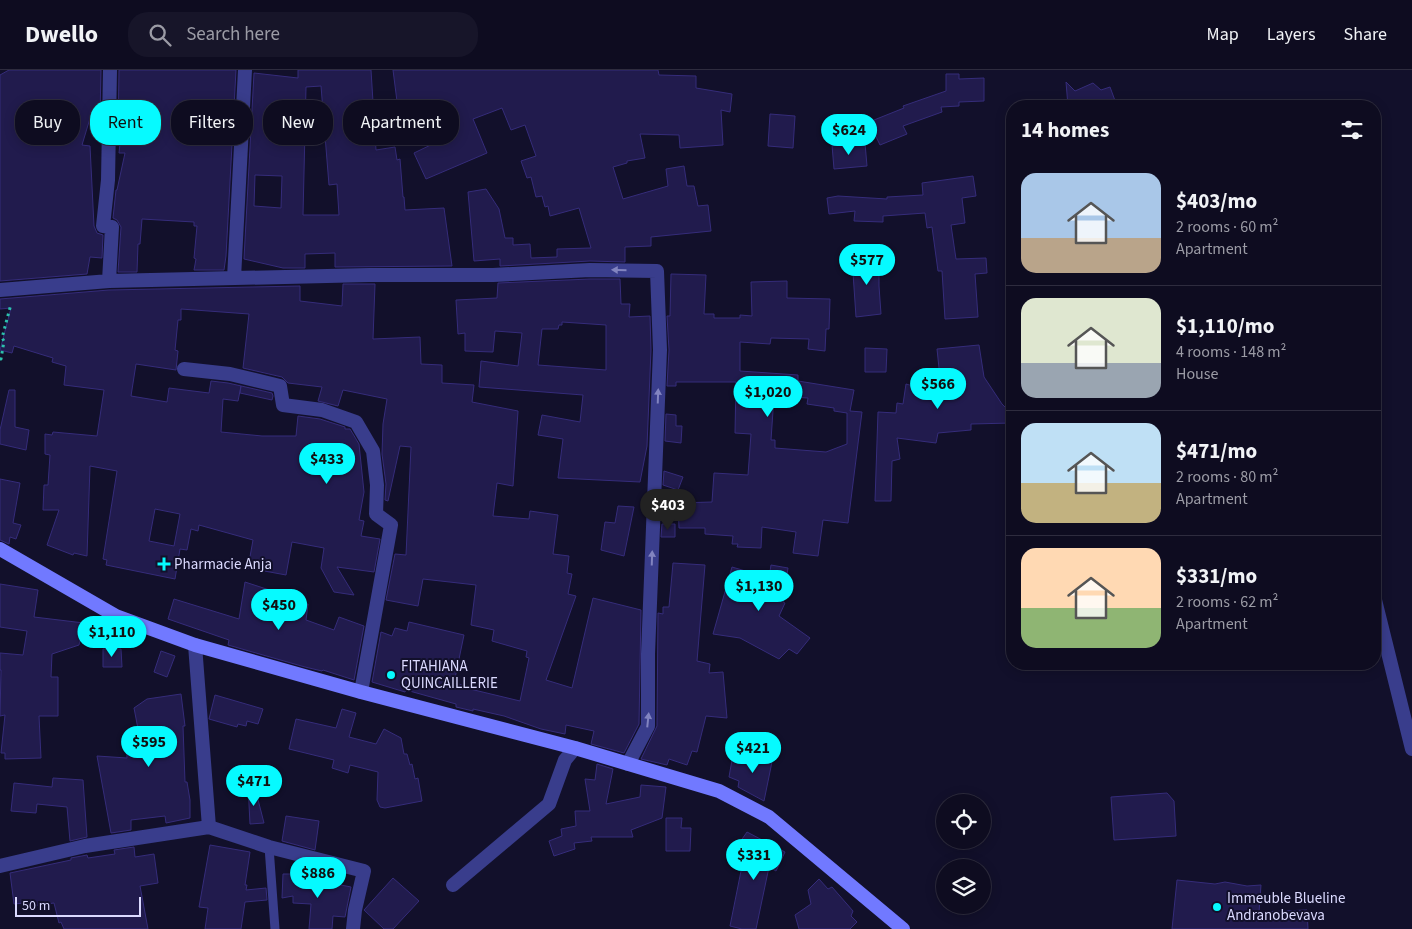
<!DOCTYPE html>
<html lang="en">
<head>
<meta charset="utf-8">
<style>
	body { margin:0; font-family:"Source Sans 3",sans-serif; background:#171529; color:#f1f3f6; height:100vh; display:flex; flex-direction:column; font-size:19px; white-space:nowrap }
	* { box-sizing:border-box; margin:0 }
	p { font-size:16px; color:#9b9ba5 }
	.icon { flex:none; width:28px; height:28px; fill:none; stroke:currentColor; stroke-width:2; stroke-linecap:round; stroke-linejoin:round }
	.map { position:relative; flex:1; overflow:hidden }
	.drawer { position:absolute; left:1006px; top:30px; width:375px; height:570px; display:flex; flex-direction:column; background:#0e0c20; border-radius:20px; box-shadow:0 2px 12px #0003,0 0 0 1px #2e2c3e }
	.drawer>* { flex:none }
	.hud { position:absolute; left:15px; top:30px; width:475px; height:45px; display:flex; gap:10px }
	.fabs { position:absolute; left:936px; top:724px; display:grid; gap:10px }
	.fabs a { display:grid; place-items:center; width:55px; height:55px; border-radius:50%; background:#0e0c20; box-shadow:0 2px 12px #0003,0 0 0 1px #2e2c3e; font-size:25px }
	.scale { position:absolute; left:15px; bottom:12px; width:126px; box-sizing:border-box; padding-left:5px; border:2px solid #dbdaff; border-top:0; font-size:14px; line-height:18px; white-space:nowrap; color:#dbdaff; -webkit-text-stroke:4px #12102b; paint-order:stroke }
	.price { position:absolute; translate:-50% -42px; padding:0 11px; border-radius:18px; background:#06faff; color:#111; font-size:16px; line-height:32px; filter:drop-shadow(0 1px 2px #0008) }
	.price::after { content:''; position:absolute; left:50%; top:30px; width:15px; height:11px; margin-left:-8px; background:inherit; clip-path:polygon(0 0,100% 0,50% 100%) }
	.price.active { background:#222; color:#fff }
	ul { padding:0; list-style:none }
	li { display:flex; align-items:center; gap:15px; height:125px; padding:0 15px }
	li+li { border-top:1px solid #2e2c3e }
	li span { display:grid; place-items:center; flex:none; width:140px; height:100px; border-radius:15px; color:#555 }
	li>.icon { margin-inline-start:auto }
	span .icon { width:60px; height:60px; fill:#fffc; stroke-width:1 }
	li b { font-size:21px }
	h2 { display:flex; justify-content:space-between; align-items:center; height:60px; padding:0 15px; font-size:21px }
	.pill { padding:0 18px; border-radius:20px; background:#0e0c20; box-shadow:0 2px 12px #0003,0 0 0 1px #2e2c3e; font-size:18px; line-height:45px }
	.pill.active { background:#06faff; color:#111 }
	header { display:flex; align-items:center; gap:30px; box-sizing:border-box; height:70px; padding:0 25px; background:#0e0c20; border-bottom:1px solid #2e2c3e }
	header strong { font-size:24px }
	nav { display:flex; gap:28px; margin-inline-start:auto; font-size:18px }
	.search { width:350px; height:45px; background:#171529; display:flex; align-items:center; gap:12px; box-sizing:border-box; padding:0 18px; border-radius:20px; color:#9b9ba5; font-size:19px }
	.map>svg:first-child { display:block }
	.building { fill:#211b4d; stroke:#352c7a; fill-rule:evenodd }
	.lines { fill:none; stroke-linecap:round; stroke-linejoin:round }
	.path { stroke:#2cc1ac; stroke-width:3; stroke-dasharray:2.5 4; stroke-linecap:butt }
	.service { stroke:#393d8c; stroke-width:9 }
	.minor { stroke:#393d8c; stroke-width:14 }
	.secondary { stroke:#7179ff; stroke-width:14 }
	.oneway { fill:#8284c0 }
	.poi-dot { fill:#06faff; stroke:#12102b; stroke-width:2 }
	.labels { text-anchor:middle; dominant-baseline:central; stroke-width:4; stroke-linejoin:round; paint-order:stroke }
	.poi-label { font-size:15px; fill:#dbdaff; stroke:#12102b; text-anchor:start }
</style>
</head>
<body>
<header>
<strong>Dwello</strong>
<div class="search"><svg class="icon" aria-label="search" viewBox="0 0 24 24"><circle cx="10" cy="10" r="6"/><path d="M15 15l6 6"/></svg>Search here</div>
<nav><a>Map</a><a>Layers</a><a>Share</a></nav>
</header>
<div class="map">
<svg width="1412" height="859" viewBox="0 0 1412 859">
	<rect width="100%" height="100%" fill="#12102b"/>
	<path class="building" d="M9,0H101L100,46L91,45L82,75L90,76L94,156L97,163L103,165L102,188L90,187L87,204L0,211V5Z
		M119,0H236L226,186L224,200H194L196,189L194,188L197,156H194V152L142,149L140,174H138L137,202H118L121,157L117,150L113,148L116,120H117L125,83H119L121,64H118Z
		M298,0H371L376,80L395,77L397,90L400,89L403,127H404L405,140L444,138L452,196L335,197V183L305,184V198H283L244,189L254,3L298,8ZM321,16L329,115L337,114L339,145H303L306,17ZM255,105L282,106L281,138L254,136Z
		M393,0H658L659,5L696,6V18L732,24L730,42L721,40L723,75L680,78L679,65L640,64L645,88L627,91V93L613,97L623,129L668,116L666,99L684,96L687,116H694L698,136L708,135L711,161L651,167V176L625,177V192L590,191L500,196V189L474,191L468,122L486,119L499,139L505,168H513V175L530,174L531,188L557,187V179L591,178L579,138L550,146L548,136L545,137L542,126L536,127L531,107L527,108L521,91L536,86L525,55L511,60L502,38L473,49L487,83L426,109L414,83L439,71L434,42L399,47Z
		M946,4H959V9L984,8V31L959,32V36L941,37L942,42L903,56L907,64L880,75L869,52L904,38L903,36L946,21Z
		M1066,12L1075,21L1093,13L1101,20L1110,17L1117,36H1068Z
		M770,44L795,46L793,78L768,76Z
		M865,73L867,96L834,99L832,75Z
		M973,106L976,126L962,128L965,153L951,155L956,189L986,188L987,203L975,204L978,247L945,249L942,201H938L932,157L927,158L925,143L883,146V152L854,151L855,141L829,144L827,128L838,126L887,129V127L923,125L922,113Z
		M852,188H879V216L881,244L856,247Z
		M671,204L706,205L704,244H714V248H740V245L752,246L751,212L787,211V228L830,229L829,259H826L825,281L808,279L809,269L771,268L770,274L740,272V301L798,305V311L854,320L850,341L862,342L848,453L823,450L818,486L793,483L796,462L762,457L761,478L737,477L738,474H732L733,466L705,464V458H679L678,433L712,432L714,403L748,405L751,364L735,363L736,312H676V316H667L669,280L667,246H670ZM774,326L808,328L807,334L834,338V341L847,343V374L826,382L775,378V370H771Z
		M590,209H620L621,234H630L629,247L650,246L651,280L647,376L640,412L558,408L563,369L538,365L542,345L580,352L583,325L479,317L481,291L518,296L522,263L495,261L493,282L465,281V263L458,264L456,230L497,228L498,213ZM562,252L606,255V300L538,295L542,259H558L559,255H562Z
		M343,214H375L373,269L420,267L421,294L442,295V313L474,315L472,332L518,341L513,416L497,413L493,446L529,449L530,441L558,445L553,484L569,486L567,503L572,504L568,524L576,526L546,610L572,618L593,528L641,540L639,654L624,683L591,674L594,661L566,655L565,664L541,659L504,646L473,639V641L456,637V634L406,620L405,622L372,612L381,562L392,566L395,558L407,561L409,552L464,565L454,613L471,617L470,619L520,631L529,588L526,587L527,581L492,571L494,560L471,555L476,515L423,509L418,536L386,530L395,484L406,485L411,377L400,376L388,431L385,430L386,414L382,384L383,354L387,329L343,320L338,336L318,331L322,317L288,313L282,307L243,298L249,244L181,239V250H178L175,280L178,281L176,300L136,294L131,326L167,332L169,318L209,323L211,311L228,313L272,323L273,326L272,330L240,323L241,316L238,331L223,329L221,362L262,366H296L298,346L320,349L345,357V359H350L359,374L364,422L359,450L364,451L361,466L380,469L374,502L337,497L354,525L334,522L321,498L324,478L292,472L286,505L248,498L253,470L199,455L198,461L191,459L187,480L180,479L175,509L106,495L107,490L103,489L117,401L90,396L87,486L74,483L73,485L47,475L59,440H43L44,415H48L50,385L45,384V364L52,365L53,362L97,366L104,320L64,315L66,296L52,292L53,288L14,276L12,283L0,280L11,238L0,239V229L109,220L300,216V231L342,236ZM155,439L180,444L174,476L149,471Z
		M979,275L984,307L1002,334L1012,344V353L971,354V360L938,363L936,373L897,368L900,389L892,391L891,431H875L878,342L896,343L897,333L903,334L906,314L913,316L914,311L941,317L937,279Z
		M865,278L887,279L886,302H865Z
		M9,320H15V357L29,360L26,380L0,374V360Z
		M666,344L676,345V356H682L681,373L665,371Z
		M664,401L683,407L678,420L663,415Z
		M0,409L20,413L13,453L21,455L16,469L10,467L9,474L0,470Z
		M618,436L634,437L624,486L601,480L605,452L615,453Z
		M662,454H675V467H661Z
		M673,493L705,495L697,591L710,594L709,603L723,602L727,648L706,646L697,682L692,681L687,695L669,689L667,695L641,689L657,656L658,543L663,544V537H669Z
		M771,495L788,498L783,532L785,533L779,546L810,568L797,584L789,579L779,589L740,568L713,564L732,497L769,508Z
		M245,512L303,531V533L308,534L306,550L334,560L339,547L364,556L354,610L323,600L322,601L305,597L228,575L229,570L168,549L174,529L239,549Z
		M0,514L38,520L34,547L84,553L79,575L52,584L51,607H58V646H39L41,688L5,689V683H1L5,645L0,646L1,600H0V583L23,585L27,561L0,557Z
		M103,579H121L122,597H103Z
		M161,581L175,586L167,607L154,602Z
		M181,624L185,656H183L185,712H187L190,730V748L166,753L165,746L131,750V760L111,763L97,686L127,688L126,665L139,664L134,638L147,629Z
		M215,625L263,639L258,654L247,651L246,656L238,654L237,657L209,649Z
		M342,639L356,643L349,667L376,674L384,659L401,668L404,684H407L410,695L412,694L415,709L418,708L422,731L385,738L380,737L377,730L378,702L350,695L348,703L332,698L334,690L289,679L296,649L336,658Z
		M759,684L773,687L764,731L738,717L739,711L729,707L732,690L743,691L746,686L757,687Z
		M597,694L613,699L606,734L640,727L641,715L666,717L662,748L631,760L633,767H591L592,771L574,773L575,779L554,786L549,771L562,766L561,759L576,756L575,741H590L585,709L595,710Z
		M53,708L83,710L87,767L70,771L67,737L37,734L36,743L11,741L14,713L52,717Z
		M254,714L264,753L250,754L248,715Z
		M1167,723L1174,731L1176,766L1114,770L1111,727Z
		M286,746L319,751L315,780L282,771Z
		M666,748H682L681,758H691L690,781H666Z
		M747,762L785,782L776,801L769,797L756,859H742L730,856L746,776L740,772Z
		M210,775L250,782L245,815H247L246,820L266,818L267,830L245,832L241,859H205L208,838L199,837Z
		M134,777L135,787L154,784L158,813L140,816L148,859H64L61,852L59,853L54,833L24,837V833L14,834L10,803L71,790V788L87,785L88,788L115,784L114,780Z
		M283,804H306L305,808L351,817L345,847L333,846L332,859H309L311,834L293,833V826L282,828Z
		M393,808L419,831L393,859H384L364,840Z
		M819,809L828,819L832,817L853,841L851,846L857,852L850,859H799L795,845L811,834L808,820Z
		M1177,810L1215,814L1225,812L1247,816L1261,815L1259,842L1307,840L1308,859H1172Z"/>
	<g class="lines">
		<path class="path" d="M0,289H1L4,271L2,268L11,234"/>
		<path class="service" d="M269,777L275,859"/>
		<path class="minor" d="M234,208L245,0
			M109,211L112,157L103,156L108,110L110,0
			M0,220L109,211L369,205H493L590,200L657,201L660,280L648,584V656L628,694
			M184,299L230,304L280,316L283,335L322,340L356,352L373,381L377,415L376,444L391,455L361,622
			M1375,530L1412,679
			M209,757L269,777L364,801L355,840L353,859
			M0,796L85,776L209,757L195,575
			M453,815L549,734L565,690L575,678"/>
		<path class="secondary" d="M0,479L116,546L195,575L361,622L575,678L719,721L769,747L903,859"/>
	</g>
	<defs><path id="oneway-solid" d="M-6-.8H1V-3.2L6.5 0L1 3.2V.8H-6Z" transform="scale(1.25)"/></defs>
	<g class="oneway">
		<use href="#oneway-solid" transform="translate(619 200) rotate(-179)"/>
		<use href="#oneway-solid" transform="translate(658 326) rotate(-88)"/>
		<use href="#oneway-solid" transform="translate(652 488) rotate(-88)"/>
		<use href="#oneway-solid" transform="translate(648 650) rotate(-84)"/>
	</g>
	<g class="poi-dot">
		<path d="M161.5 486.5h5v5h5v5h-5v5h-5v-5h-5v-5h5z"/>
		<circle cx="391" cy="605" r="5"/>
		<circle cx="1217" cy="837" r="5"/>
	</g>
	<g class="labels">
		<g class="poi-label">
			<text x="174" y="494">Pharmacie Anja</text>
			<text x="401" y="596">FITAHIANA<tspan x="401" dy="17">QUINCAILLERIE</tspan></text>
			<text x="1227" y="828">Immeuble Blueline<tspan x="1227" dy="17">Andranobevava</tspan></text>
		</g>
	</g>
</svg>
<div class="fabs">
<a><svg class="icon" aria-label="locate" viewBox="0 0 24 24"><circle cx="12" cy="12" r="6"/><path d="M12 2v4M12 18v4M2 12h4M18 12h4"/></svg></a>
<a><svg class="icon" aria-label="layers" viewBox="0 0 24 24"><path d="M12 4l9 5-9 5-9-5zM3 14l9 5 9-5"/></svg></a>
</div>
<div class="scale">50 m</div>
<b class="price" style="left:849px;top:86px">$624</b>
<b class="price" style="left:867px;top:216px">$577</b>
<b class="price" style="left:938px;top:340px">$566</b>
<b class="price" style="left:768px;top:348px">$1,020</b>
<b class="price" style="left:327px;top:415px">$433</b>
<b class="price active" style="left:668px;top:461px">$403</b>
<b class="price" style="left:759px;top:542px">$1,130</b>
<b class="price" style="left:279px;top:561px">$450</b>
<b class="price" style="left:112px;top:588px">$1,110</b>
<b class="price" style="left:149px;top:698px">$595</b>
<b class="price" style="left:753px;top:704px">$421</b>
<b class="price" style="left:254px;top:737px">$471</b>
<b class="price" style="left:754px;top:811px">$331</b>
<b class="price" style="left:318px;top:829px">$886</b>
<div class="hud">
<a class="pill">Buy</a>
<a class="pill active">Rent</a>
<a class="pill">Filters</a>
<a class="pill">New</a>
<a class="pill">Apartment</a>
</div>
<section class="drawer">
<h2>14 homes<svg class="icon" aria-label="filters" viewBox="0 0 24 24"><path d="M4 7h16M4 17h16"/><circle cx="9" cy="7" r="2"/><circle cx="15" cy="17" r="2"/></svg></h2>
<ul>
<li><span style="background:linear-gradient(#a9c7e8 65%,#b9a48a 0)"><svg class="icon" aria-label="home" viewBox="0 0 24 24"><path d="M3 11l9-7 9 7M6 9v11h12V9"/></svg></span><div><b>$403/mo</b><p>2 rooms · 60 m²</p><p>Apartment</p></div></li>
<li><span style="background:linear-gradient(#dfe7d0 65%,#9aa5b1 0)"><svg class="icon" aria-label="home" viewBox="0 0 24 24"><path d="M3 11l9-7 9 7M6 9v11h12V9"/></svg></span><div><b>$1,110/mo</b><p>4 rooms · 148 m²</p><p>House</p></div></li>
<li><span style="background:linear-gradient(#bfe0f5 60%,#c2b280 0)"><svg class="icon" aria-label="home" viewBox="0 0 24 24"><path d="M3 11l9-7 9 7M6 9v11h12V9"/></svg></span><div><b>$471/mo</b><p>2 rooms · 80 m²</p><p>Apartment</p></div></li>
<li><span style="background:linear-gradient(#ffd9b3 60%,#8fb573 0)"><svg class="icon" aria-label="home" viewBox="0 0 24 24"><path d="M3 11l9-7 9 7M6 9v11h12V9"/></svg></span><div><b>$331/mo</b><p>2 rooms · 62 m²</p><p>Apartment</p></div></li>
</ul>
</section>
</div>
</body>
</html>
